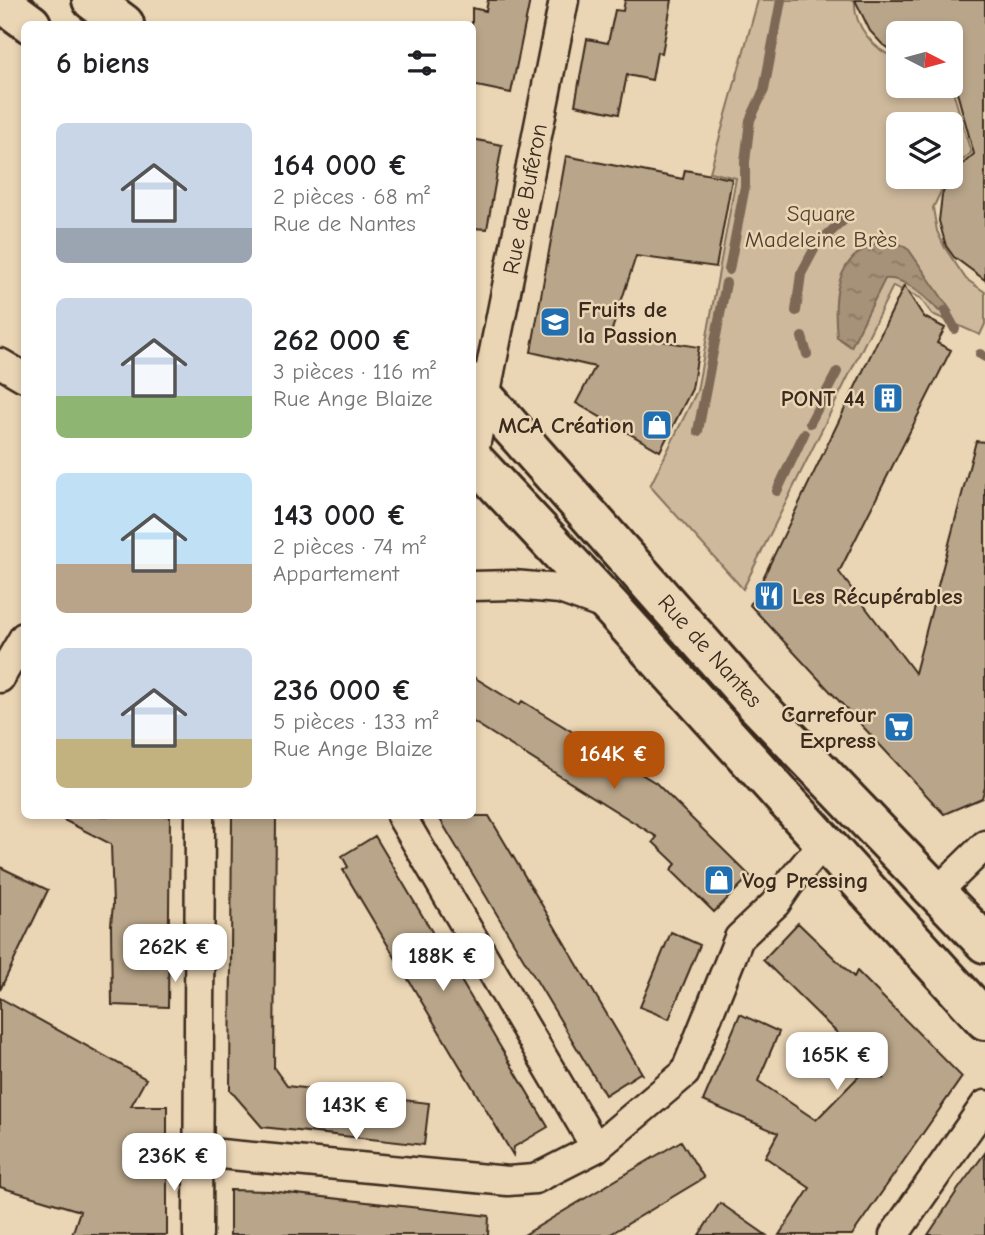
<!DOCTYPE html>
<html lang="fr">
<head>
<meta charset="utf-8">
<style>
	body { margin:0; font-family:"Comic Neue",sans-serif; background:#f2f2f2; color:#202124; height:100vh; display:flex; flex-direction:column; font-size:26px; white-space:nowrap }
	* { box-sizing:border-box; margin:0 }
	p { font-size:23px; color:#757577 }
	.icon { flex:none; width:38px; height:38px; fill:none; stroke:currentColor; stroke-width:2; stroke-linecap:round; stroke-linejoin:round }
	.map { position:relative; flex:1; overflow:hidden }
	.side { position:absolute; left:21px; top:21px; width:455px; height:798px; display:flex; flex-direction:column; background:#fff; border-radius:10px; box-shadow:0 4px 10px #0003 }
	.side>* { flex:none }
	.needle { width:46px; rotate:96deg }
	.controls { position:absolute; left:886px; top:21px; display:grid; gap:14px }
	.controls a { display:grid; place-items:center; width:77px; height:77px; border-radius:10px; background:#fff; box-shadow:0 4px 10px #0003; font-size:35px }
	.price { position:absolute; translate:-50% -60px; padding:0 16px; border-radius:14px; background:#fff; color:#222; font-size:23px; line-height:46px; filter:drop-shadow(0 2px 4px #0008) }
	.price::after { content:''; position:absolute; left:50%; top:42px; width:21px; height:16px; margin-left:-10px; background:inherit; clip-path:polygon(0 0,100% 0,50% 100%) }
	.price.on { background:#b45309; color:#fff }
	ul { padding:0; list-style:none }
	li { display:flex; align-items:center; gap:21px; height:175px; padding:0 35px }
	li span { display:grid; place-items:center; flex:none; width:196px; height:140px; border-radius:10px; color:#555 }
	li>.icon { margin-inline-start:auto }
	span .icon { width:84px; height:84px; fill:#fffc; stroke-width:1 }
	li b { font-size:30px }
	h2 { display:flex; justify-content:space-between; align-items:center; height:84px; padding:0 35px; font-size:30px }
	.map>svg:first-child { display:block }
	.garden { fill:#ceb99c; stroke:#84725d; stroke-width:2 }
	.water { fill:url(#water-ripples); stroke:#7b6855; stroke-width:2 }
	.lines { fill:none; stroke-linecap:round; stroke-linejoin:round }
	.stream { stroke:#7b6855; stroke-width:10 }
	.building { fill:#b9a68a; stroke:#3b2a1e; stroke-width:2 }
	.street-casing { stroke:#3b2a1e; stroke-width:33 }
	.primary-casing { stroke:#3b2a1e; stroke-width:44 }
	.street { stroke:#ead5b4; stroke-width:28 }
	.primary { stroke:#ead5b4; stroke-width:38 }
	.labels { text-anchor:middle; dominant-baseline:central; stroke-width:5; stroke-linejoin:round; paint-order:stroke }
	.street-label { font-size:23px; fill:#3b2a1e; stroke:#ead5b4 }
	.park-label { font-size:23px; fill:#513f31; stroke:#ead5b4 }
	.poi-label { font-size:23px; font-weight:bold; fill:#3b2a1e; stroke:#ead5b4; text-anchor:start }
</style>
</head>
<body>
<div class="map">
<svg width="985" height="1235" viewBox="0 0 985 1235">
	<defs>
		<pattern id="water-ripples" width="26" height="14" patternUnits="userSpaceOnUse" patternTransform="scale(1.75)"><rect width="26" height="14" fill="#a69279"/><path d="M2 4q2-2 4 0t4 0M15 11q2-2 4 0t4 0" fill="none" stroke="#887763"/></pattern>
	</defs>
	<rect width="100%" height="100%" fill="#ead5b4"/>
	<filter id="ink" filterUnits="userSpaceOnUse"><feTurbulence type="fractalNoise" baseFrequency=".0143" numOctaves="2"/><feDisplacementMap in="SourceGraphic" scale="14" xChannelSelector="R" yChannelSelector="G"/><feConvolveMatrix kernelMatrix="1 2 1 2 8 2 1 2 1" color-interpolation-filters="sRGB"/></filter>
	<g filter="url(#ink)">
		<path class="garden" d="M758,0H855C853,25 874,51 898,59V86H950V81L971,153L950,171V124H898V177H948L933,208L937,231L945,248L966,279L985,292V324L980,335L932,314L920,298L893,286L743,589L650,486L697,391L736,178L710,172Z"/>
		<path class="water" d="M890,237L909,250L951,311H939C926,297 904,277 885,279L851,347L837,337C834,308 833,270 861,251C870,245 881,241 890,237Z"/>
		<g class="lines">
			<path class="stream" d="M729,270L745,186V162L750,120L764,90L781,0
				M796,311L801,274L817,244L846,218
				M945,311L955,329
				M802,337L807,354
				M980,354L985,357
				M810,423L837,372
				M698,431L726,283
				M777,491L804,434"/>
		</g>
		<path class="building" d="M488,0H530L511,93L472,85V8L486,11Z
			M625,0H672L662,53L657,52L652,80L627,75L619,114L575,105L587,39L608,43L615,10L623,11Z
			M855,0H985V280L954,257L946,246L939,221L942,195L947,183L954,172L974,154L950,67V33H898V53L883,45L870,31Z
			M472,139L502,145L487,229L472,228Z
			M566,156L683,179L685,170L732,179L716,267L636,256L611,333L699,347L692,389L660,451L576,403L595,367L531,352Z
			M904,286L924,317L945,328L937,343L951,350L839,572L915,673L976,441L985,442V787L982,798L944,814L750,605Z
			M472,676L519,705L522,701L656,783L750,876L714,912L671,870L676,864L653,842L657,837L472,721Z
			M56,816H170L168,1007L112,1005L111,925L113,905L111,844Z
			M232,816H276L274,1068L287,1086L429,1103L424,1145L262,1127L230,1090Z
			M438,816H489L643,1075L640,1073L605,1095Z
			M375,836L548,1127L514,1147L513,1155L343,870L348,867L342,856Z
			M0,867L48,890L0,990Z
			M798,923L854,977L857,971L962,1077L852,1235H779L810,1188L765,1157L778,1133L703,1101L740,1014L779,1032L758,1081L816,1120L865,1070L884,1079L763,960Z
			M671,932L700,945L669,1019L640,1007Z
			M0,998L146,1079L131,1106H167V1235H72L80,1211L0,1187Z
			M681,1141L704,1178L609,1235H524Z
			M985,1153V1235H928L959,1188Z
			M230,1190L270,1191L489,1216L488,1235H230Z
			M720,1203L766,1235H699Z"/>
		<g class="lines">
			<g class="street-casing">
				<path id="street" d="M0,363L24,377
					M472,462L564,0
					M472,586L513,585L560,589L607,606
					M0,678L24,637
					M401,816L596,1148
					M937,892L985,845
					M199,1152L508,1181L535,1179L596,1148L685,1073L739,938L776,903L789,884L824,842
					M198,1235L200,816
					M894,1235L985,1105"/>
			</g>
			<g class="primary-casing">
				<path id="primary" d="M92,0L124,24
					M0,1L31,24
					M472,383L752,700L985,943
					M472,458L611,607L985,1020"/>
			</g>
			<use href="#street" class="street"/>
			<use href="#primary" class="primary"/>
		</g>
	</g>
	<defs>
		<g id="school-square" transform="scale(1.575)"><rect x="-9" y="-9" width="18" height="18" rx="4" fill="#1f6fb2" stroke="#ead5b4"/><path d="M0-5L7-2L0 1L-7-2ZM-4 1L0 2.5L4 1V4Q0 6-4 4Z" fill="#fff"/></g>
		<g id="building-square" transform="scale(1.575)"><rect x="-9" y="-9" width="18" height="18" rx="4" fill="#1f6fb2" stroke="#ead5b4"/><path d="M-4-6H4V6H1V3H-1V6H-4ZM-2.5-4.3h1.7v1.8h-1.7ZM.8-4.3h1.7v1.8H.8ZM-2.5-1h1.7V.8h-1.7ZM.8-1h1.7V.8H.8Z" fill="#fff"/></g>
		<g id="shop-square" transform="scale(1.575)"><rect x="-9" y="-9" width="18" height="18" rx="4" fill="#1f6fb2" stroke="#ead5b4"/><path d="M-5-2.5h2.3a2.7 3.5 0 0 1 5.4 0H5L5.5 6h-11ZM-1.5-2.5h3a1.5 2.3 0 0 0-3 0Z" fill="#fff"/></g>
		<g id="restaurant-square" transform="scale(1.575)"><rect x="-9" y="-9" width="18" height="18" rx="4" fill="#1f6fb2" stroke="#ead5b4"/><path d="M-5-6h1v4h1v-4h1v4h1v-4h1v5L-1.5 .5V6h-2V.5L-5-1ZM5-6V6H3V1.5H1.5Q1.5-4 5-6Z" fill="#fff"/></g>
		<g id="supermarket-square" transform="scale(1.575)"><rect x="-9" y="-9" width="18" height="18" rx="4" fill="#1f6fb2" stroke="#ead5b4"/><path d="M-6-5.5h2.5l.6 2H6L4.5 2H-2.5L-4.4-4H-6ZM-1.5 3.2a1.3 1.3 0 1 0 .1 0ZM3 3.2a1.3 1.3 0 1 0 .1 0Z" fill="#fff"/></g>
	</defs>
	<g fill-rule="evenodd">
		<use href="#school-square" x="555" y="322"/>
		<use href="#building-square" x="888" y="398"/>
		<use href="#shop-square" x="657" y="425"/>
		<use href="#restaurant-square" x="769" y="596"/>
		<use href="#supermarket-square" x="899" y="727"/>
		<use href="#shop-square" x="719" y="880"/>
	</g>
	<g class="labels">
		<g class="street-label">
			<text transform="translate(525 199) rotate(-79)">Rue de Buféron</text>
			<text transform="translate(710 651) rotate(48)">Rue de Nantes</text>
		</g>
		<g class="park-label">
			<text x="821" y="213">Square<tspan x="821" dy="26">Madeleine Brès</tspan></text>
		</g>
		<g class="poi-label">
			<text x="578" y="309">Fruits de<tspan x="578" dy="26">la Passion</tspan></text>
			<text x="865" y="398" text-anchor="end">PONT 44</text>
			<text x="634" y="425" text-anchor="end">MCA Création</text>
			<text x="792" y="596">Les Récupérables</text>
			<text x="876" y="714" text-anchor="end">Carrefour<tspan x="876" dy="26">Express</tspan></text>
			<text x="742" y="880">Vog Pressing</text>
		</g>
	</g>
</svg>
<div class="controls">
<a><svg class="needle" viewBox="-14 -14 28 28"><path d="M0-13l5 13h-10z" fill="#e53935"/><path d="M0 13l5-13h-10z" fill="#757577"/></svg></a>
<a><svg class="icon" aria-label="layers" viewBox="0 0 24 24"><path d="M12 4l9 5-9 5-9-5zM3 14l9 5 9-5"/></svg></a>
</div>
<b class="price on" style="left:614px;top:791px">164K €</b>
<b class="price" style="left:175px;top:984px">262K €</b>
<b class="price" style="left:443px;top:993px">188K €</b>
<b class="price" style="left:837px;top:1092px">165K €</b>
<b class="price" style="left:356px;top:1142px">143K €</b>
<b class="price" style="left:174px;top:1193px">236K €</b>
<section class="side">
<h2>6 biens<svg class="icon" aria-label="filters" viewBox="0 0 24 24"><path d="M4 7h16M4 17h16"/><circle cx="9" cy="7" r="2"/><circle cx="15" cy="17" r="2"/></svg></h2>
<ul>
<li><span style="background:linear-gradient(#c9d6e8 75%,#9aa5b1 0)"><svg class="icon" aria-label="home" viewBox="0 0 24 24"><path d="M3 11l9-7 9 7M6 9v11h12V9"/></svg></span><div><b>164 000 €</b><p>2 pièces · 68 m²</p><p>Rue de Nantes</p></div></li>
<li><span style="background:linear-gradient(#c9d6e8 70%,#8fb573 0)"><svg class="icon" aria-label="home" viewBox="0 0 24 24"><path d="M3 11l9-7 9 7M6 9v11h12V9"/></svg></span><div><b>262 000 €</b><p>3 pièces · 116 m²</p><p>Rue Ange Blaize</p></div></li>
<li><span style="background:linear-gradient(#bfe0f5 65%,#b9a48a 0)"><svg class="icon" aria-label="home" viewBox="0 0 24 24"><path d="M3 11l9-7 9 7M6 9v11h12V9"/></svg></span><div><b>143 000 €</b><p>2 pièces · 74 m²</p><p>Appartement</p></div></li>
<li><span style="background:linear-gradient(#c9d6e8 65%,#c2b280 0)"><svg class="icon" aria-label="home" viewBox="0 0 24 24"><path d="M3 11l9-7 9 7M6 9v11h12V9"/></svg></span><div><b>236 000 €</b><p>5 pièces · 133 m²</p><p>Rue Ange Blaize</p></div></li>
</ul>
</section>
</div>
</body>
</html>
